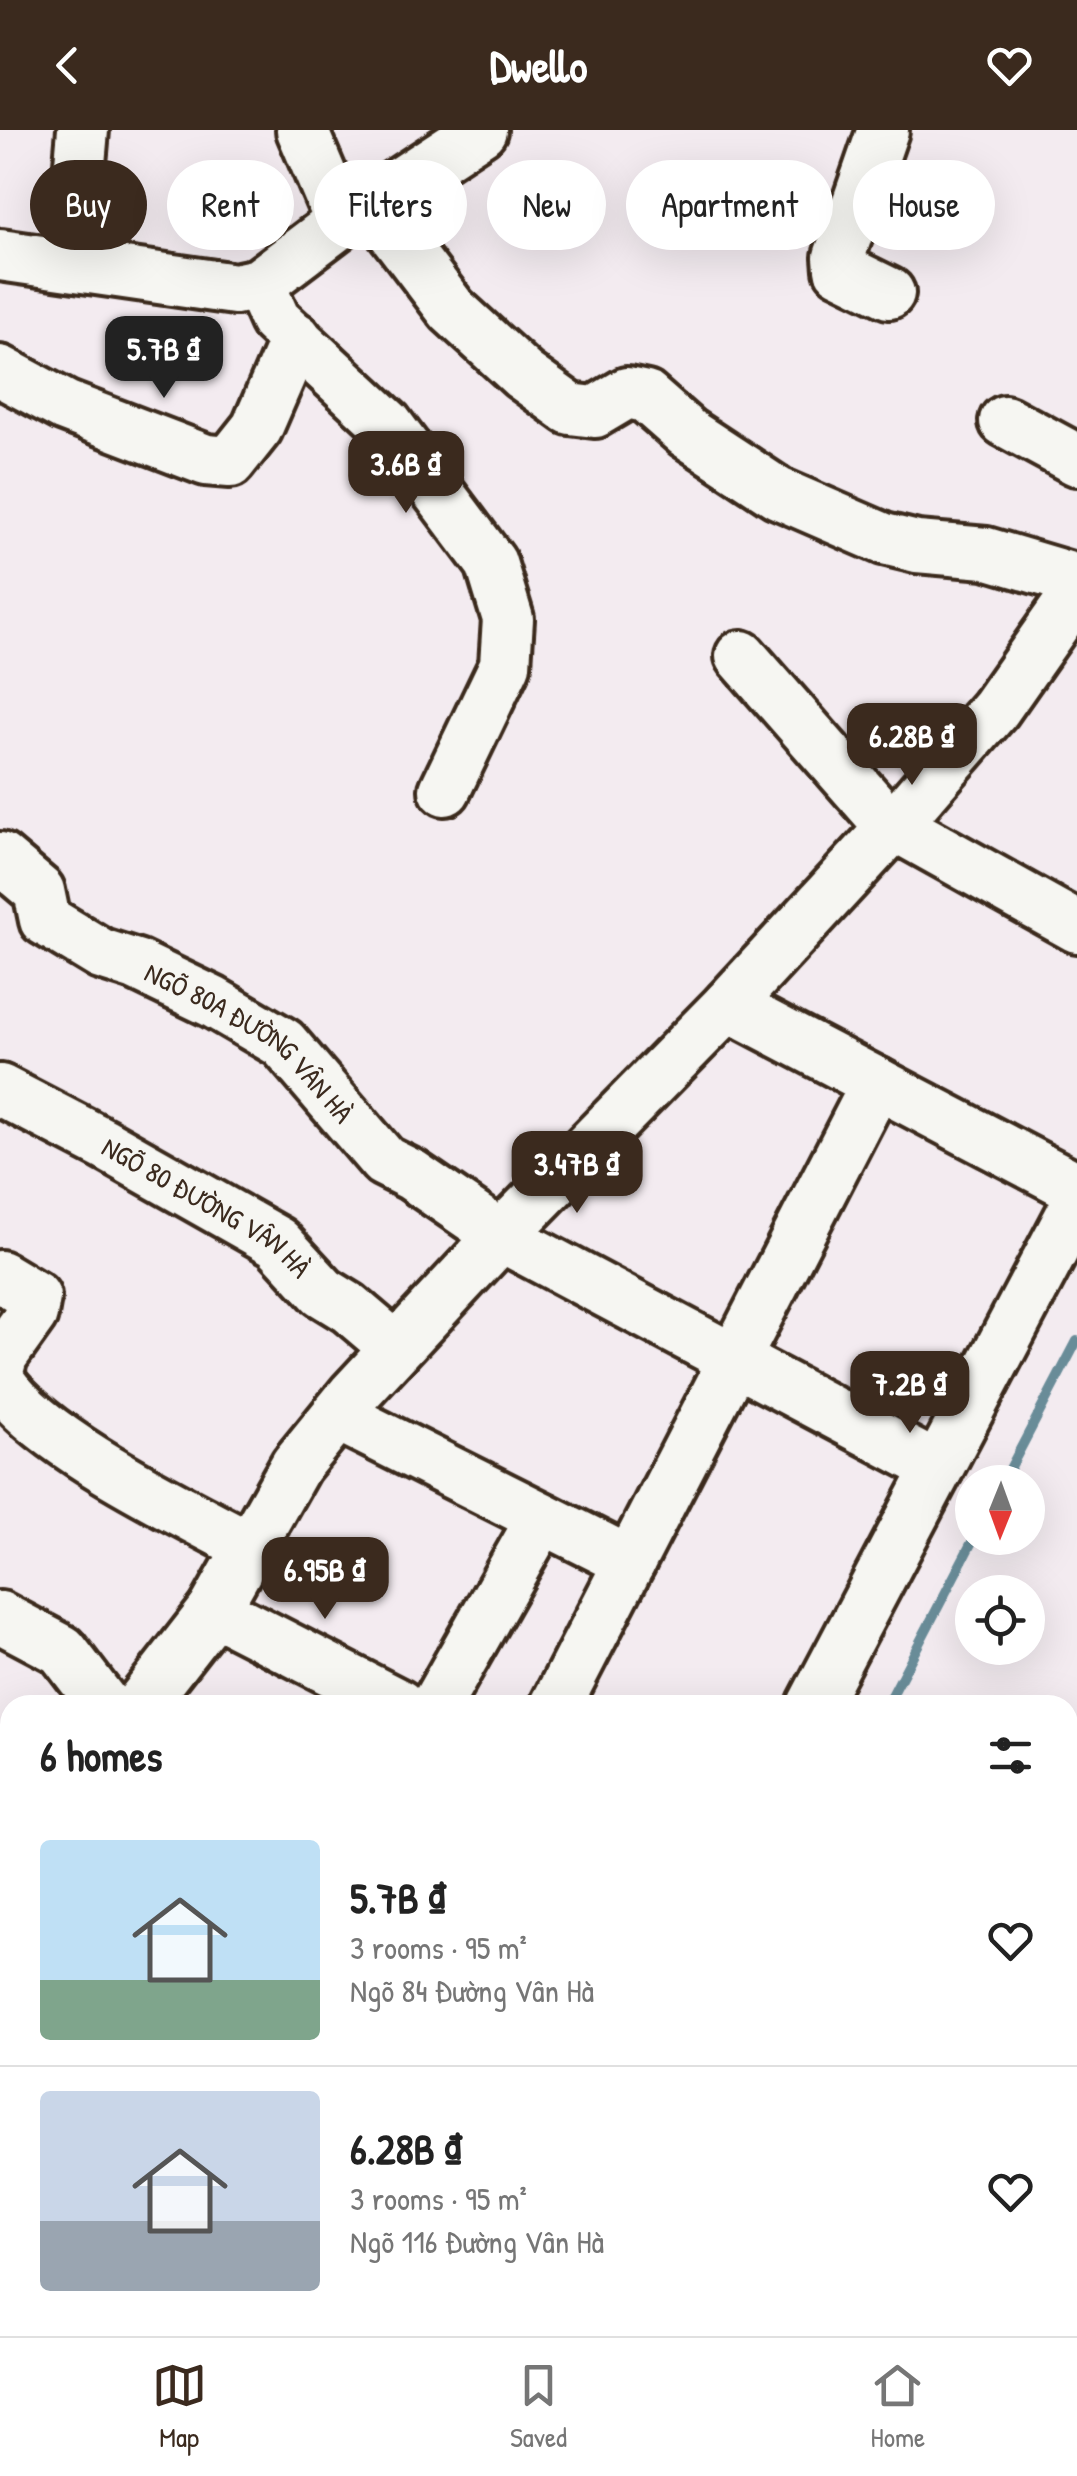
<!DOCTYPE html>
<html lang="en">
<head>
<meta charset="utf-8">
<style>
	body { margin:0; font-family:"Patrick Hand",sans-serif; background:#f6f6f6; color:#222; height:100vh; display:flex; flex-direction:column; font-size:38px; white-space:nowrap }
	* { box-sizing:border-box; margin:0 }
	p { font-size:32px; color:#767676 }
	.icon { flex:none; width:55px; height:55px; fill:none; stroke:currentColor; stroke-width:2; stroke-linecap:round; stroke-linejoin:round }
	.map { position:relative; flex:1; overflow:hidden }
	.panel { position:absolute; left:0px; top:1565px; width:1078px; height:642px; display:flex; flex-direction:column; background:#fff; border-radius:30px 30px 0 0; box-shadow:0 10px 40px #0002 }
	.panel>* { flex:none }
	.guide { position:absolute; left:30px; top:30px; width:1018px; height:90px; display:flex; gap:20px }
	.needle { width:65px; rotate:181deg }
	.controls { position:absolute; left:955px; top:1335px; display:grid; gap:20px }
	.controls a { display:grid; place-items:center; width:90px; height:90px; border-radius:50%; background:#fff; box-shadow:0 10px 40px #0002; font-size:50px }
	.price { position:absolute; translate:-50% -85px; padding:0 22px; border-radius:20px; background:#3b2a1e; color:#fff; font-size:32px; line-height:65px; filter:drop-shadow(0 2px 5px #0008) }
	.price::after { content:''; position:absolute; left:50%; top:60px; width:30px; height:22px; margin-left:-15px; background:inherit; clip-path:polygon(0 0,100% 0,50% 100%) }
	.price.current { background:#222; color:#fff }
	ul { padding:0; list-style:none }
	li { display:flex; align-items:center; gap:30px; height:250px; padding:0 40px }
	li+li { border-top:2px solid #e0e0e0 }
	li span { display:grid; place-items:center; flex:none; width:280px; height:200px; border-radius:10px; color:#555 }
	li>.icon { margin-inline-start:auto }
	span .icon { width:120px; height:120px; fill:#fffc; stroke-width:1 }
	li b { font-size:42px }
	h2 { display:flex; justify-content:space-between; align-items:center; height:120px; padding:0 40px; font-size:42px }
	.tag { padding:0 35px; border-radius:45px; background:#fff; box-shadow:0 10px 40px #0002; font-size:35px; line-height:90px }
	.tag.current { background:#3b2a1e; color:#fff }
	header { display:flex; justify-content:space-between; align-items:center; height:130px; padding:0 40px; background:#3b2a1e; color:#fff; font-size:45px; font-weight:800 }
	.tab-bar { display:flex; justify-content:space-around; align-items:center; height:140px; border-top:2px solid #e0e0e0; background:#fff; font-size:28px; color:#767676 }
	.tab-bar a { display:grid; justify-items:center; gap:5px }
	.tab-bar .current { color:#3b2a1e }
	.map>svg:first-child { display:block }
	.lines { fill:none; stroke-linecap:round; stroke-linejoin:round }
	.stream { stroke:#698c98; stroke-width:10 }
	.minor-casing { stroke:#3b2a1e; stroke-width:58 }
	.minor { stroke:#f6f6f2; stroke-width:50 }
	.labels { text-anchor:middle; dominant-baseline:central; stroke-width:8; stroke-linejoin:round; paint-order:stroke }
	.street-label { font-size:28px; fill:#3b2a1e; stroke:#f6f6f2 }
</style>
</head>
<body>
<header><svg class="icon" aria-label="back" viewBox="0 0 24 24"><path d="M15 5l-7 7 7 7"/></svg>Dwello<svg class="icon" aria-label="heart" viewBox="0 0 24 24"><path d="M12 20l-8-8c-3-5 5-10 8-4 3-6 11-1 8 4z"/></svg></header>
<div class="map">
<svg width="1077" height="2206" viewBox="0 0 1077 2206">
	<rect width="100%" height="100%" fill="#f3ebf0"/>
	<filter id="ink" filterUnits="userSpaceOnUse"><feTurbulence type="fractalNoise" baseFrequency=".01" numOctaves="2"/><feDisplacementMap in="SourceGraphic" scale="20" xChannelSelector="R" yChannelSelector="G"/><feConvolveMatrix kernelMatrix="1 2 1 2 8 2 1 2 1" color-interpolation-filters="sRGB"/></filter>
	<g filter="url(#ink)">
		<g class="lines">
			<path class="stream" d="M1003,1352L1077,1211
				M887,1575L974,1408
				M743,2198L746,2206"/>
			<g class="minor-casing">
				<g id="minor">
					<path d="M302,0L341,92"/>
					<path d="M883,0L839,127L840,139L889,163"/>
					<path d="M371,73L452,180L523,245L570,279L595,282L627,263L646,267L687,303L778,363L884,409L917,417L986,423L1077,450"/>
					<path d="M0,125L235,159L259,154L341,92L481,0"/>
					<path d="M71,134L83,0"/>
					<path d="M259,154L275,190L387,294L491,433L508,489L505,535L445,660"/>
					<path d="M0,241L65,276L206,330L230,332L257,298L296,208"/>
					<path d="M1005,291L1077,330"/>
					<path d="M741,526L877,681L894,695L1077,797"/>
					<path id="s1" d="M0,728L39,761L45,790L101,824L136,835L213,872L283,913L384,1031L412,1045L501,1106L938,1338"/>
					<path d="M728,875L1077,1058"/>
					<path id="s2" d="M0,960L104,1014L277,1112L323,1162L349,1178L396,1218"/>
					<path d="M0,1146L35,1167L32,1184L2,1226L0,1234"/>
					<path d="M0,1252C42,1314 181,1380 250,1417"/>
					<path d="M337,1285L630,1432"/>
					<path d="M214,1480L399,1575"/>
					<path d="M0,1487L62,1520L104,1575"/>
					<path d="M140,1575L214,1480L296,1335L353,1265L501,1106L728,875L894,695L995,579L1077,462"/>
					<path d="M436,1575L542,1388"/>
					<path d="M556,1575L877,953"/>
					<path d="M813,1575L1077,1074"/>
					<path d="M0,1845L10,1818"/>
					<path d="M0,2087L10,2100"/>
					<path d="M85,2198L91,2206"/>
				</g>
			</g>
			<use href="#minor" class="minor"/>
		</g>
	</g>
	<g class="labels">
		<g class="street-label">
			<text stroke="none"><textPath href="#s1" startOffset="322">NGÕ 80A ĐƯỜNG VÂN HÀ</textPath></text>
			<text stroke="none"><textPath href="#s2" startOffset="238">NGÕ 80 ĐƯỜNG VÂN HÀ</textPath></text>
		</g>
	</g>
</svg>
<div class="controls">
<a><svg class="needle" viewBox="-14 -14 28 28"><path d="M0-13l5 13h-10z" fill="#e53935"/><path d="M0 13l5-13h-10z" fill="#767676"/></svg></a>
<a><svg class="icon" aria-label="locate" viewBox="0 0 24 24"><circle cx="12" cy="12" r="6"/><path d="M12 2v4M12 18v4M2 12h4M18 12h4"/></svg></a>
</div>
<b class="price current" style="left:164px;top:271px">5.7B ₫</b>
<b class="price" style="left:406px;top:386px">3.6B ₫</b>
<b class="price" style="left:912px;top:658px">6.28B ₫</b>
<b class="price" style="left:577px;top:1086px">3.47B ₫</b>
<b class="price" style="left:910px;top:1306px">7.2B ₫</b>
<b class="price" style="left:325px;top:1492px">6.95B ₫</b>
<div class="guide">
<a class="tag current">Buy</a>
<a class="tag">Rent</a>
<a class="tag">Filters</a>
<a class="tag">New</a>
<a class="tag">Apartment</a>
<a class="tag">House</a>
</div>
<section class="panel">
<h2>6 homes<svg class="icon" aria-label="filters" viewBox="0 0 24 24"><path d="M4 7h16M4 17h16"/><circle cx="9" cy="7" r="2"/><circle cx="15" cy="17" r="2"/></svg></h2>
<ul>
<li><span style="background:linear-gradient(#bfe0f5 70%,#7fa58c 0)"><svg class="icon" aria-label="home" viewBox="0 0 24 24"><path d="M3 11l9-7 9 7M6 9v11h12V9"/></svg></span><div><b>5.7B ₫</b><p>3 rooms · 95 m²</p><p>Ngõ 84 Đường Vân Hà</p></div><svg class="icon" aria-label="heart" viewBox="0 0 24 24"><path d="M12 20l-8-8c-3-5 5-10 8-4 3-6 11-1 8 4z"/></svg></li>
<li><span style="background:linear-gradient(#c9d6e8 65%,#9aa5b1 0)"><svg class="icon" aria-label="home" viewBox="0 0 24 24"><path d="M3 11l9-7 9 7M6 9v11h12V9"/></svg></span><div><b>6.28B ₫</b><p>3 rooms · 95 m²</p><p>Ngõ 116 Đường Vân Hà</p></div><svg class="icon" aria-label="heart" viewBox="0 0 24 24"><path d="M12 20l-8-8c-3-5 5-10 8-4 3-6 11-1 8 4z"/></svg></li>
</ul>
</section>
</div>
<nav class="tab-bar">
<a class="current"><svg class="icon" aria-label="map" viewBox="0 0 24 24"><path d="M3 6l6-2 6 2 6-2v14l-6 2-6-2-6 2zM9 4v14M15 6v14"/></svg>Map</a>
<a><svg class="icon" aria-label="saved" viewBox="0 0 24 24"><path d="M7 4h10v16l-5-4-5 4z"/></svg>Saved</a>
<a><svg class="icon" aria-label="home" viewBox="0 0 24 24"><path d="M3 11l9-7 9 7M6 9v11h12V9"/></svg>Home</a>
</nav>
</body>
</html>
